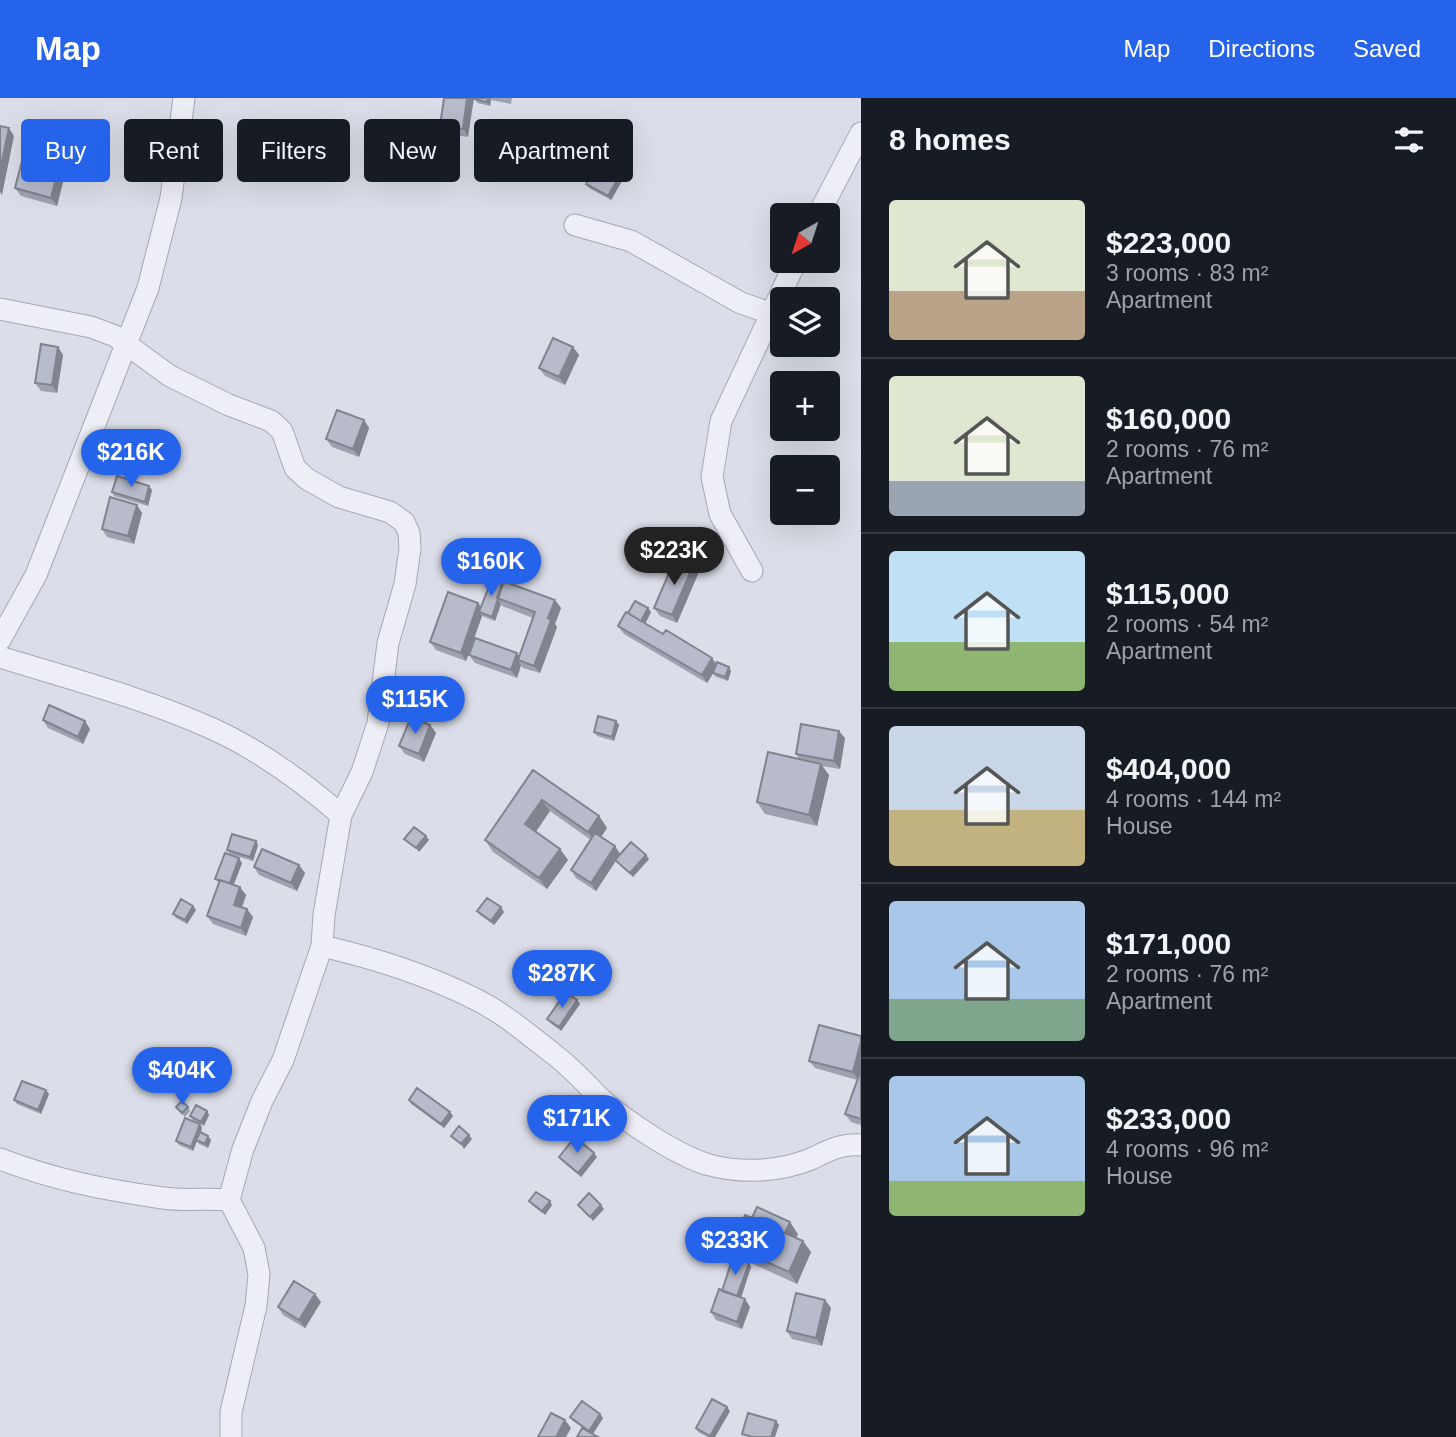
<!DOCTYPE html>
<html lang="en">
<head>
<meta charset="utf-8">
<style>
	body { margin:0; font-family:Arial,sans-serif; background:#20242c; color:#f1f3f6; height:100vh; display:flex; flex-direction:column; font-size:26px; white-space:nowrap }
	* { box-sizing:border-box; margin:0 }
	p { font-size:23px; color:#9ea1a6 }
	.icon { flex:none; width:38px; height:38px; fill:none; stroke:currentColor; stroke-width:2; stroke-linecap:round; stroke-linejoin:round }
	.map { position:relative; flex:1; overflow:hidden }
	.sheet { display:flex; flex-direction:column; background:#171b24; width:595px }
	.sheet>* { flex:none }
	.hud { position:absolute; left:21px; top:21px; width:665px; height:63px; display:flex; gap:14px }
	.needle { width:46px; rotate:219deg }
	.fabs { position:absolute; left:770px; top:105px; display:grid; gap:14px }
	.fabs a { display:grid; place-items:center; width:70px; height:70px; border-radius:7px; background:#171b24; box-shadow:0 7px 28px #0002; font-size:35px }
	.price { position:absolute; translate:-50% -60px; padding:0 16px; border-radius:24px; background:#2563eb; color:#fff; font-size:23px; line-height:46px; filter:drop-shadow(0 2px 4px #0008) }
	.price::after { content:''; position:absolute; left:50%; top:42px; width:21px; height:16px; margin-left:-10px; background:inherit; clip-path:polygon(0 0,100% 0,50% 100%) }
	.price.active { background:#222; color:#fff }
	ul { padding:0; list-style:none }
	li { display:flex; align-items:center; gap:21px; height:175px; padding:0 28px }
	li+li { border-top:2px solid #363941 }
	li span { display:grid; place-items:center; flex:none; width:196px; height:140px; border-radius:7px; color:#555 }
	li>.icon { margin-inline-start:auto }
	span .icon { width:84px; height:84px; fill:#fffc; stroke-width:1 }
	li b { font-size:30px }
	h2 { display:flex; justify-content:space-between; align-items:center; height:84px; padding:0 28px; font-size:30px }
	.pill { padding:0 24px; border-radius:7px; background:#171b24; box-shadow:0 7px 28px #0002; font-size:24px; line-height:63px }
	.pill.active { background:#2563eb; color:#fff }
	header { display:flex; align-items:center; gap:42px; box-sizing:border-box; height:98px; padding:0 35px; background:#2563eb; color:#fff }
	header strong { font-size:33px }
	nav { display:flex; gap:38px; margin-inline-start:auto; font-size:24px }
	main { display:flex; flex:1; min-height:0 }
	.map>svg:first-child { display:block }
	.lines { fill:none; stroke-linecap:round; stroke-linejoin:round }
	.street-casing { stroke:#a4a7b5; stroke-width:23 }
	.street { stroke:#eeeff6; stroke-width:21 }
	.wall { fill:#9ea1af }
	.shaded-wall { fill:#81838e }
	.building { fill:#b8bbcb; stroke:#81838e; stroke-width:2 }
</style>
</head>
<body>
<header>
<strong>Map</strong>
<nav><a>Map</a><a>Directions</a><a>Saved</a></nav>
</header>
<main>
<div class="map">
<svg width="861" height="1339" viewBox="0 0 861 1339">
	<rect width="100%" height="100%" fill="#dbdde8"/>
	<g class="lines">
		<g class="street-casing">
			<path id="street" d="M818,117L861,35
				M575,127L631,143L741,205L770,215
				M0,211L91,229L115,238L170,278L229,307L271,323L282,333L295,370L307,381L339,399L390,414L404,424L409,435L410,451L405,486L388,545L378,625L362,674L341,717L324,817L322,848L283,962L262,1003L243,1051L229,1102C207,1100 184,1103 163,1100C105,1092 55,1082 0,1061
				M752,473L720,416L712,379L721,323L796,163
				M0,542L36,477L148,190L171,100L184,0
				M0,559C71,581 144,600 213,631C259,652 303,684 341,717
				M322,848C374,860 425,876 473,900C503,914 530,938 556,958C573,971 587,987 602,1002C627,1024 675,1056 706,1066C740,1076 779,1074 811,1061C828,1053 841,1045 861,1047
				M229,1102L254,1150L259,1176L256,1208L231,1314V1339"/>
		</g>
		<use href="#street" class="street"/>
	</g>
	<path class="wall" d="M444,0L468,39L446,36L440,28Z
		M475,0H512L511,6L491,2L490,8L477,5Z
		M59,68L65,76L57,108L21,98L15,90Z
		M619,79L622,83L611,102L589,90L586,86Z
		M58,249L63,257L57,295L41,293L35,285Z
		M573,249L579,257L565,287L545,278L539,270Z
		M364,322L369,330L359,359L332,349L326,341Z
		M152,392L148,408L114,398L112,394Z
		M142,415L134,446L107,439L102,431Z
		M693,468L698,476L677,525L660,518L654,510Z
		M492,481L555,502L561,510L555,526L557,529L540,575L523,570L521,567L517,580L475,565L469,557L519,558L533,520L502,508L501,506L495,523L482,518L466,563L436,552L430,544L478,505L481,509Z
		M651,514L645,526L717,566L731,573L728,583L716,579L713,575L707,585L624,536L618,528L628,515Z
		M43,622L90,631L83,646L48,630Z
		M616,623L619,627L614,643L597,638L594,634Z
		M430,627L436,635L424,664L405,656L399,648Z
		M845,640L840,671L822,668L829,677L817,728L765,716L757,704L799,661L796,656Z
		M533,672L599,718L607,730L601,739L620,756L649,761L633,779L616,763L596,793L576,780L571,772L591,742L550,713L535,734L568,762L547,791L493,754L485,742Z
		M256,743L258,747L253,763L230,756L227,752Z
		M242,765L234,786L246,797L242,809L253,819L246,838L213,826L207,818L219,785L215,781Z
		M254,769L305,775L297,793L259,777Z
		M193,808L196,812L187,826L176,820L173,816Z
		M477,813L504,814L494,827L480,817Z
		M577,902L580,906L561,933L550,925L547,921Z
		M861,938V1027L851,1024L845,1016L857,982L815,970L809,963Z
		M46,992L49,996L41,1016L17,1006L14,1002Z
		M409,1002L450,1014L453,1018L444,1030L411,1006Z
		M176,1009H188L190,1013L185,1019Z
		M207,1013L209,1017L204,1028L193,1022L190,1018Z
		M200,1026L202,1030L201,1034L211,1042L208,1050L199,1046L197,1043L193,1053L179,1047L176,1043Z
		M594,1055L597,1059L581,1079L562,1063L559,1059Z
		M529,1103L552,1107L545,1117L532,1107Z
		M752,1120L798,1136L796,1140L811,1154L797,1186L740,1160L731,1148Z
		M749,1165L751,1169L741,1200L750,1209L742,1231L716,1222L711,1214L722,1193Z
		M825,1202L831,1210L822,1248L792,1241L787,1233Z
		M321,1204L305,1230L283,1217L278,1209Z
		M730,1313L715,1339H708L698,1334L696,1330Z
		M570,1319L603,1320L593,1336L573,1323Z"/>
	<path class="shaded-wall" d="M467,0H474L468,39L463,31Z
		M488,0H490L491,2L490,8L487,4Z
		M9,30L14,38L2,97L0,94V72Z
		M59,68L65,76L57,108L51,100Z
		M619,79L622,83L611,102L608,98Z
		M58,249L63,257L57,295L52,287Z
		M573,249L579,257L565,287L559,279Z
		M364,322L369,330L359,359L353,351Z
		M149,388L152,392L148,408L145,404Z
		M137,407L142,415L134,446L128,438Z
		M693,468L698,476L677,525L672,517Z
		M498,502L501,506L495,523L492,519Z
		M555,502L561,510L555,526L557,529L540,575L534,568L548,520Z
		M478,505L484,513L479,514L482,518L466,563L461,555Z
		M648,510L651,514L644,528L641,524Z
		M517,555L523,563L518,562L521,567L517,580L511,572Z
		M712,560L718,568L707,585L702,577Z
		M729,569L731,573L728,583L725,579Z
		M85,623L90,631L83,646L78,639Z
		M616,623L619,627L614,643L612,639Z
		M430,627L436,635L424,664L419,656Z
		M839,633L845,640L840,671L834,663Z
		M821,666L829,677L817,728L809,717Z
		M542,702L550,713L533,738L525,726Z
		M599,718L607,730L596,746L588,734Z
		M426,738L429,742L419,754L416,750Z
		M256,743L258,747L253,763L250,759Z
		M615,748L620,756L596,793L591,785Z
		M560,751L568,762L547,791L539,780Z
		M646,757L649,761L633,779L630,775Z
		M239,760L242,765L232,791L229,787Z
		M299,767L305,775L297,793L291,785Z
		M240,789L246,797L240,815L234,807Z
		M193,808L196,812L187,826L185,822Z
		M501,809L504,814L494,827L491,823Z
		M247,811L253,819L246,838L241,830Z
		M577,902L580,906L561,933L559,929Z
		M861,943V972L858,982L853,974Z
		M46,992L49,996L41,1016L38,1012Z
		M207,1013L209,1017L204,1028L201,1024Z
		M450,1014L453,1018L444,1030L441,1026Z
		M200,1026L202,1030L193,1053L191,1049Z
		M469,1037L472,1041L464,1051L461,1046Z
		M208,1038L211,1042L208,1050L205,1046Z
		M594,1055L597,1059L581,1079L578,1075Z
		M550,1103L552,1107L545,1117L542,1113Z
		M601,1107L604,1111L593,1123L590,1119Z
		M790,1124L798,1136L793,1147L785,1135Z
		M803,1143L811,1154L797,1186L789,1174Z
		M749,1165L751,1169L740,1203L737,1199Z
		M315,1196L321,1204L305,1230L299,1222Z
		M745,1201L750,1209L742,1231L737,1224Z
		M825,1202L831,1210L822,1248L816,1240Z
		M727,1309L730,1313L715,1339H711L710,1338Z
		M600,1316L603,1320L592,1337L589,1333Z
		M565,1322L571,1330L566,1339H556Z
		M776,1323L779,1327L775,1339H771Z"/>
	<path class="building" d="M444,0H467L463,31L440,28Z
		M475,0H488L487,4L474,1Z
		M0,28L9,30L0,72Z
		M23,59L59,68L51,100L15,90Z
		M598,66L619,79L608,98L586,86Z
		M553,240L573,249L559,279L539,270Z
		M41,246L58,249L52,287L35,285Z
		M337,312L364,322L353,351L326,341Z
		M117,378L149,388L145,404L112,394Z
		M110,399L137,407L128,438L102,431Z
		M675,461L693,468L672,517L654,510Z
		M492,481L503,485L492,519L479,514Z
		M503,483L555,502L548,520L551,522L534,568L518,562L535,514L497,500Z
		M448,494L478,505L461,555L430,544Z
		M635,503L648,510L641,523L628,515Z
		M626,514L663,536L666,532L712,560L702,577L618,528Z
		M475,540L517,555L511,572L469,557Z
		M717,564L729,569L725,579L713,575Z
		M49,607L85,623L78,639L43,622Z
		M598,618L616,623L612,639L594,634Z
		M411,619L430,627L419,656L399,648Z
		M801,626L839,633L834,663L796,656Z
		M768,654L821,666L809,717L757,704Z
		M533,672L599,718L588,734L542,702L525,726L560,751L539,780L485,742Z
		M414,729L426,738L416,750L404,741Z
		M595,735L615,748L591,785L571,772Z
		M232,736L256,743L250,759L227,752Z
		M631,744L646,757L630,775L615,762Z
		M262,751L299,767L291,785L254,769Z
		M225,755L239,760L230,785L215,781Z
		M220,782L240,789L234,807L247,811L241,830L207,818Z
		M487,800L501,809L491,823L477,813Z
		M181,801L193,808L185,822L173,816Z
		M566,894L577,902L559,929L547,921Z
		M819,927L861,938V943L853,974L809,963Z
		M861,972V1021L845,1016Z
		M22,983L46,992L38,1012L14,1002Z
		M417,990L450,1014L441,1026L409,1002Z
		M182,1003L188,1009L182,1015L176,1009Z
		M196,1007L207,1013L201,1024L190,1018Z
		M185,1020L200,1026L191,1049L176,1043Z
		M459,1028L469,1037L461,1046L451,1038Z
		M200,1034L208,1038L205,1046L196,1042Z
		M575,1039L594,1055L578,1075L559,1059Z
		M536,1094L550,1103L542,1113L529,1103Z
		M589,1095L601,1107L590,1119L578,1107Z
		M757,1109L790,1124L785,1135L803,1143L789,1174L731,1148L745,1117L752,1120Z
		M733,1159L749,1165L737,1198L722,1193Z
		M294,1183L315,1196L299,1222L278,1209Z
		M719,1191L745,1201L737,1224L711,1214Z
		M796,1195L825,1202L816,1240L787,1233Z
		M712,1301L727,1309L710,1338L696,1330Z
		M582,1303L600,1316L589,1333L570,1319Z
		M551,1315L565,1322L556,1339H538Z
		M748,1315L776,1323L771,1339H753L742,1336Z
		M582,1330L598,1339H577Z"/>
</svg>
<div class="fabs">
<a><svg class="needle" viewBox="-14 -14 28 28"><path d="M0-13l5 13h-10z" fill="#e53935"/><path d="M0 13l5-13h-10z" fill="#9ea1a6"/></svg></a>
<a><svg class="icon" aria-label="layers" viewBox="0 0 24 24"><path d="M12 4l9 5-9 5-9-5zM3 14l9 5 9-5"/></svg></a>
<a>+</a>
<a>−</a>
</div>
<b class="price" style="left:131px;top:391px">$216K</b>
<b class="price active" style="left:674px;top:489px">$223K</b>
<b class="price" style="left:491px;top:500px">$160K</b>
<b class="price" style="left:415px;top:638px">$115K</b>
<b class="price" style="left:562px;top:912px">$287K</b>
<b class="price" style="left:182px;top:1009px">$404K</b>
<b class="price" style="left:577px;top:1057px">$171K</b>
<b class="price" style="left:735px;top:1179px">$233K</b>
<div class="hud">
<a class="pill active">Buy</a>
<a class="pill">Rent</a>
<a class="pill">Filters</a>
<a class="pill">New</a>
<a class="pill">Apartment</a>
</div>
</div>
<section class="sheet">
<h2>8 homes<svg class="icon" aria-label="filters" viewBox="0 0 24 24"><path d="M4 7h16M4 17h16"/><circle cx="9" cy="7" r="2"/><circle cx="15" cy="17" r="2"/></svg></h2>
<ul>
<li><span style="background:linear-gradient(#dfe7d0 65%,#b9a48a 0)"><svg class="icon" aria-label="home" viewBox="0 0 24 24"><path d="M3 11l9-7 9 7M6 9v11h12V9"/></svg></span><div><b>$223,000</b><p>3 rooms · 83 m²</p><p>Apartment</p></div></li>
<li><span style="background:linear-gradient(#dfe7d0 75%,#9aa5b1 0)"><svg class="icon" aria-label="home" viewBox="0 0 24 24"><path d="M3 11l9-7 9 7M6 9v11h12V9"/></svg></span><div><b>$160,000</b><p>2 rooms · 76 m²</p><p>Apartment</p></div></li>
<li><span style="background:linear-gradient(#bfe0f5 65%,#8fb573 0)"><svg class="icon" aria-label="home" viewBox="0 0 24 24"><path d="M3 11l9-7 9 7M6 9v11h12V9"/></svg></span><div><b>$115,000</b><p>2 rooms · 54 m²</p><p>Apartment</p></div></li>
<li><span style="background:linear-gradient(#c9d6e8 60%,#c2b280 0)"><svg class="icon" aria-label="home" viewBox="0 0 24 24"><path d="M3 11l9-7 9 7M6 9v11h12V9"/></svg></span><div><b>$404,000</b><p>4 rooms · 144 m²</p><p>House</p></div></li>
<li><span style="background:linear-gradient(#a9c7e8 70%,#7fa58c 0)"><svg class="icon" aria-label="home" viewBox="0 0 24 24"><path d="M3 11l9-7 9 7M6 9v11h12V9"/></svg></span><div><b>$171,000</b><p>2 rooms · 76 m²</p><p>Apartment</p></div></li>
<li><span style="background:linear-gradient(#a9c7e8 75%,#8fb573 0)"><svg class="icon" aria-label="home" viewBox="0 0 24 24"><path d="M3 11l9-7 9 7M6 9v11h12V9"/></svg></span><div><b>$233,000</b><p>4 rooms · 96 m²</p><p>House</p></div></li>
</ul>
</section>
</main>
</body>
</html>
